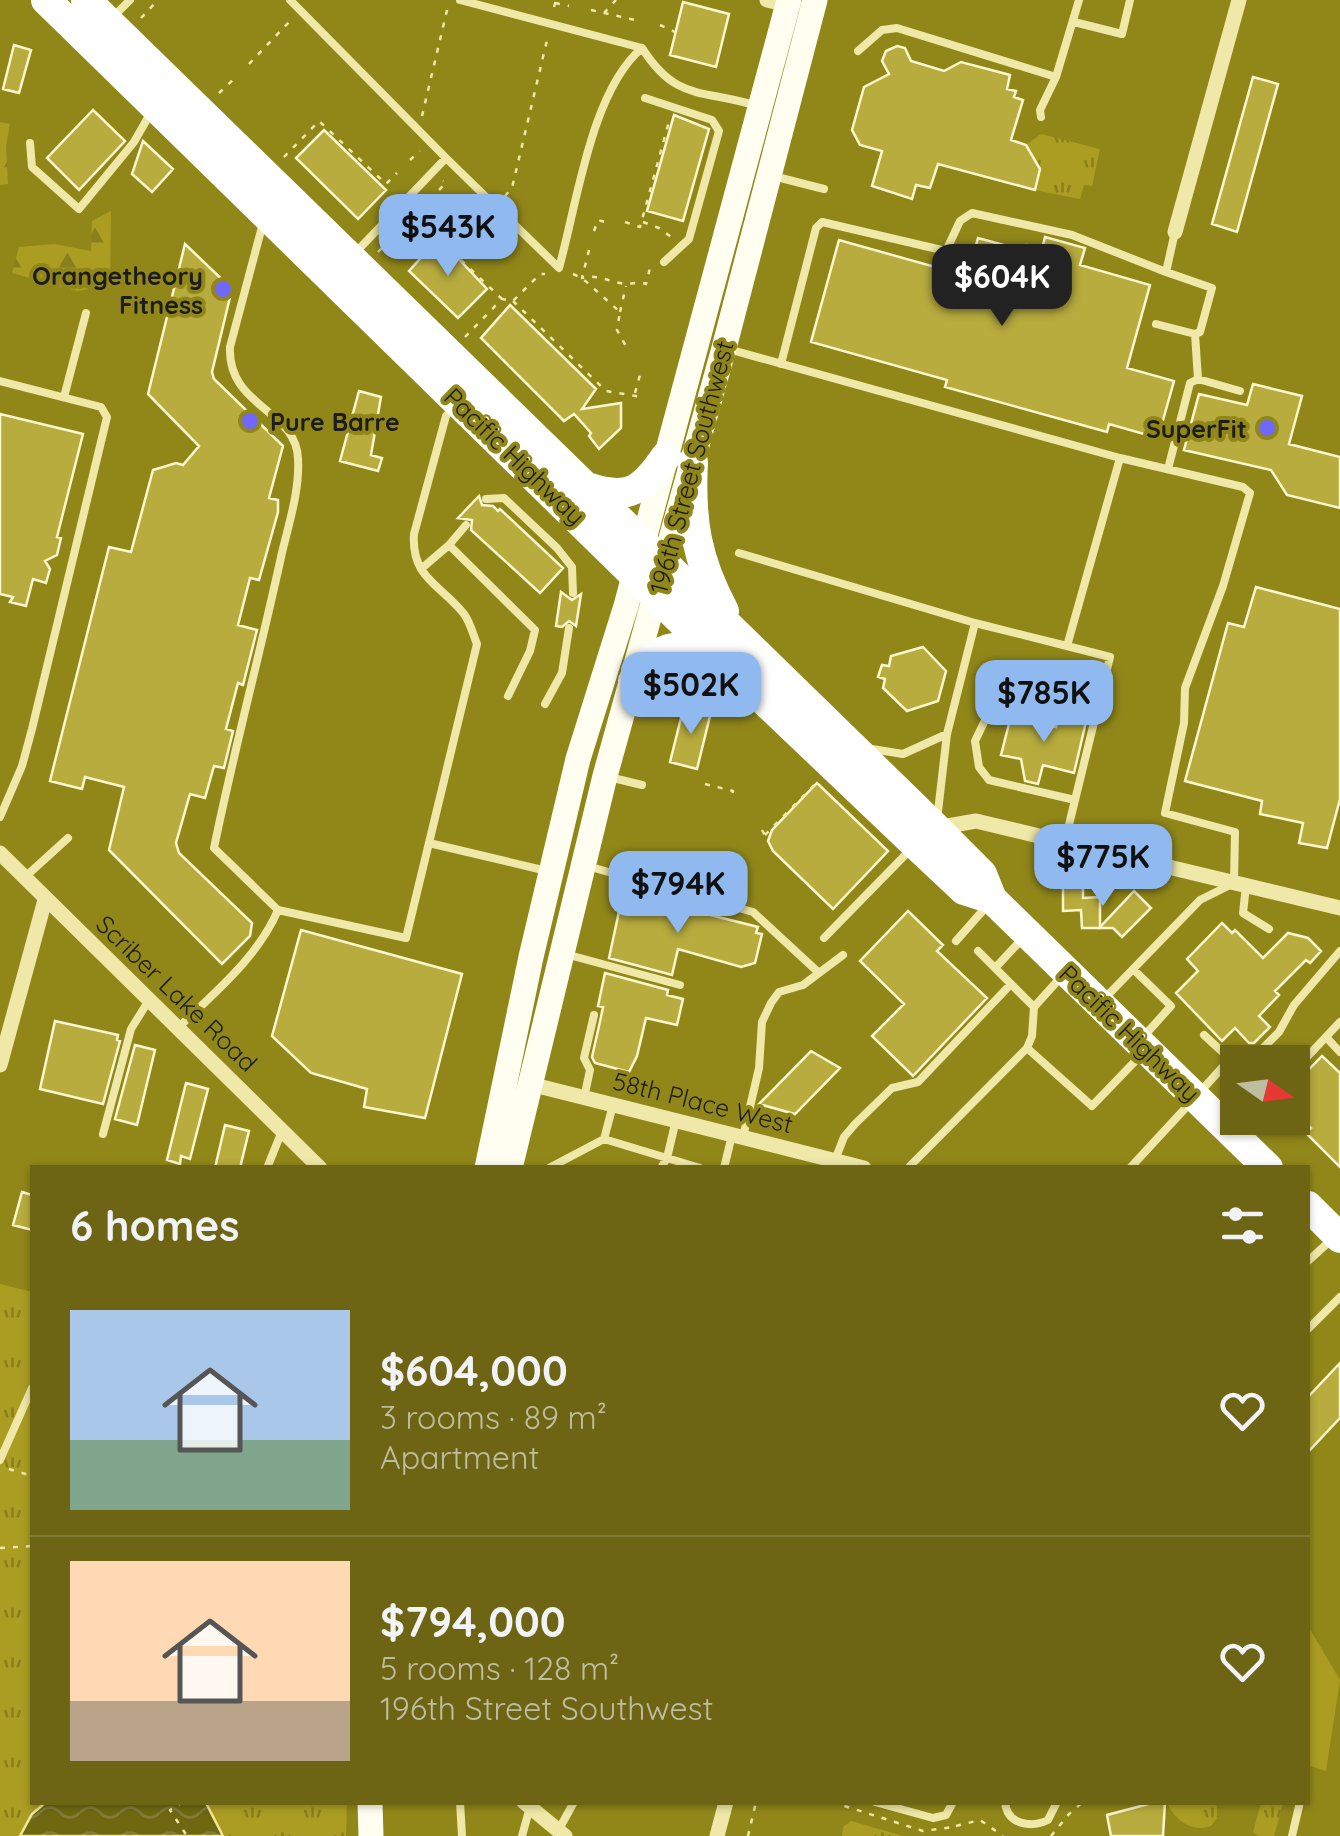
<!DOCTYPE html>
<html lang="en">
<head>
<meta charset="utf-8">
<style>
	body { margin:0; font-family:Quicksand,sans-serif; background:#726b1c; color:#f1f3f6; height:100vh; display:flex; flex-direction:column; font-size:38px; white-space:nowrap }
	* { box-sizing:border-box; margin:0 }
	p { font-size:32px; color:#bfbda0 }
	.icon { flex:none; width:55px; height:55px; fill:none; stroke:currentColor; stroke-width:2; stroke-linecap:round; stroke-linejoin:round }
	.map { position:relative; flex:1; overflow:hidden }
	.panel { position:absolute; left:30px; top:1165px; width:1280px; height:640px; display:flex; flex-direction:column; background:#6d6513; border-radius:0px; box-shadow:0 2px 8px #0004 }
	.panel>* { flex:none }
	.needle { width:65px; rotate:104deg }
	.controls { position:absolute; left:1220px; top:1045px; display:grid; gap:20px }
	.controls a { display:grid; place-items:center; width:90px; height:90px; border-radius:0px; background:#6d6513; box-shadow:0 2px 8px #0004; font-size:50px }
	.price { position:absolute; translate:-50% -85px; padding:0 22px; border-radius:20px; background:#90b9f0; color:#111; font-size:32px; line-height:65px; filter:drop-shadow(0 2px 5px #0008) }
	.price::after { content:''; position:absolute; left:50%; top:60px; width:30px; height:22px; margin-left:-15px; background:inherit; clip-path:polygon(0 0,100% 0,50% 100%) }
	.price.on { background:#222; color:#fff }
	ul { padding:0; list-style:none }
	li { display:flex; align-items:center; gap:30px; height:250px; padding:0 40px }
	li+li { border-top:2px solid #7f7933 }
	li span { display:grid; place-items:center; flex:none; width:280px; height:200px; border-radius:0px; color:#555 }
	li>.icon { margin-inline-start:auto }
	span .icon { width:120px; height:120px; fill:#fffc; stroke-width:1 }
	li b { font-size:42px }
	h2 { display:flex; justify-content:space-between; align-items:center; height:120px; padding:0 40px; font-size:42px }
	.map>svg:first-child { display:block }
	.green { fill:#ab9d22 }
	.forest { fill:url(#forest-firs) }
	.park { fill:url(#park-tufts) }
	.water { fill:url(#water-waves); stroke:#f1e89b; stroke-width:2.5 }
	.building { fill:#b8ac3e; stroke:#fbf6cf; stroke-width:2.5 }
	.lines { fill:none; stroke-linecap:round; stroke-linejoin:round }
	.path { stroke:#efe8a8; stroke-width:2.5; stroke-dasharray:5 8; stroke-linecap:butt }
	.lane { stroke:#efe8a8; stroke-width:8 }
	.street { stroke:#efe8a8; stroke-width:15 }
	.primary { stroke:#fffef1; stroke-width:25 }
	.highway { stroke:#fff; stroke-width:30 }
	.poi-dot { fill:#7067ff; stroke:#918719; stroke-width:4 }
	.labels { text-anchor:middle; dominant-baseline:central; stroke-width:8; stroke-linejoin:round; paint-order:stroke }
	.poi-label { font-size:25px; font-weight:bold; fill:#1d1d1d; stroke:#918719; text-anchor:end }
	.street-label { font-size:25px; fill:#1d1d1d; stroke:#918719 }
</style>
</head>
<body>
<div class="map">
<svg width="1340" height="1836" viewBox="0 0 1340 1836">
	<defs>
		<pattern id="forest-firs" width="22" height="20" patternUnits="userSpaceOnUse" patternTransform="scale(2.5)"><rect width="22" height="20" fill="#ab9d22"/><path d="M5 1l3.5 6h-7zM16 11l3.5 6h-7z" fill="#8b7f1d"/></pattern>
		<pattern id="park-tufts" width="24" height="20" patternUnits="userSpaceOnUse" patternTransform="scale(2.5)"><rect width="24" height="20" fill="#ab9d22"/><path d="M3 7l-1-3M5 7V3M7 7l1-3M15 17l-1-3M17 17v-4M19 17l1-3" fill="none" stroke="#8b7f1d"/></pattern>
		<pattern id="water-waves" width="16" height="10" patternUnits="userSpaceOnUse" patternTransform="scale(2.5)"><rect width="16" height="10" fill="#6f6811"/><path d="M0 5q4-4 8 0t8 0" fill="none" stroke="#827d3c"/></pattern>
	</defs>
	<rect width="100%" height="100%" fill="#918719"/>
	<path class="green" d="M1308,1626L1340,1680L1326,1771L1308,1765Z"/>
	<path class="forest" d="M0,122L10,124L6,146L8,184L0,185Z
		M111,211L110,286L77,291L12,273L19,247L54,244L91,251L92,221Z"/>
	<path class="park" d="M1041,134L1100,149L1092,186L1084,185L1080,199L1035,190L1040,169L1026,145Z
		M0,1284L32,1292V1802L347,1803L346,1836H0Z
		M1167,1803H1217V1818L1211,1826C1192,1833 1175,1820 1167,1803Z
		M1261,1803H1283L1274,1836H1259L1253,1832Z
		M851,1821L903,1836H842L843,1827Z"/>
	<path class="water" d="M45,1803H206L223,1836H20L32,1814Z"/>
	<path class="building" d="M683,2L729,14L716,67L670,55Z
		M14,45L31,50L19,93L3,89Z
		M897,46L905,48L911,61L944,71L961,62L1010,75L1007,89L1016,91L1014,97L1023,100L1011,140L1026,145L1040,169L1035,190L938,164L930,188L916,185L912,199L872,186L882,151L860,145L852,130L864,87L889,74L882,61L886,51Z
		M1253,77L1278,84L1237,232L1212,224Z
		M93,110L125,141L79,190L47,158Z
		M674,115L709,129L683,221L647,211Z
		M324,130L386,190L358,219L296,158Z
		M143,141L173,169L152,192L132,174Z
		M1045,237L1085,248L1080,265L1150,285L1127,368L1174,381L1158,438L1109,424L1107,432L1082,425L945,387L947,380L811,342L839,240L967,276L978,238L1026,251L1027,245L1042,249Z
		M439,238L487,289L458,318L409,271Z
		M185,244L232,289L212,372L214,379L283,446L269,498L278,500V512L259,580L250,578L238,625L257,630L243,685L238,683L226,729L233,731L224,768L214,766L205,798L190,794L176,843L179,853L252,923L250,936L222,964L109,850L124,787L85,777L82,789L50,781L109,547L131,552L153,470L176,463L183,465L199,446L148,394Z
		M510,305L596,389L582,409L621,403V428L599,449L589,436L591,433L574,414L564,421L481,338Z
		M1253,384L1302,396L1289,444L1340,457V508L1287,495L1271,470L1184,450L1199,394L1247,405Z
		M359,391L381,397L371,455L382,458L378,471L340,461Z
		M0,414L83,434L57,537L61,538L57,555L45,561L50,569L46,583L33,579L26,606L10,602L13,597L0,594Z
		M479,496L482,505L493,506L498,511L500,509L563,568L540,593L471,530L472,520L458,518Z
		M1256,587L1340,609V799L1327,848L1299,843L1303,823L1260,814L1262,801L1185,781L1228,623L1244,627Z
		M561,592L572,600L581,594L576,626L569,621L562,627L556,626Z
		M923,647L946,671L938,701L907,711L883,688L885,679L878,677L882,665L889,666L891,656Z
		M684,706L711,712L697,769L670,762Z
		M1060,715L1086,722L1074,773L1043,765L1038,784L1025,781L1021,759L1001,755L1011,716L1056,727Z
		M817,783L888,851L833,909L773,851L768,841L772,830Z
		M1063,882H1083V898L1100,897V927L1134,891L1151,908L1122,937L1113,928H1082L1081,910L1063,911Z
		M623,893L758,927L756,933L762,934L755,963L741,967L678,949L672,975L609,958Z
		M908,911L943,945L937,951L987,998L913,1076L872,1036L904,1004L860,961Z
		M1222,923L1232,933L1235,930L1263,958L1288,933L1308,938L1321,951L1310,963L1306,960L1275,991L1279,995L1259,1016L1270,1027L1254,1043H1249L1235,1028L1222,1041L1176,993L1198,971L1187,959Z
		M301,930L462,974L425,1118L364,1107L367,1089L311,1073L272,1036Z
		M605,973L668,990L667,995L683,999L677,1025L646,1018L637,1056L629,1072L595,1063L592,1057L601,1017L603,1007L598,1006Z
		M55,1021L118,1035L117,1040L120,1041L103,1104L40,1089Z
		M135,1045L155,1050L137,1125L115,1119Z
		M811,1051L840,1068L795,1114L759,1104Z
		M1322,1056L1340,1073V1167L1306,1133L1311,1128L1292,1110V1087Z
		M186,1083L208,1089L190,1159L181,1156L180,1164L167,1160Z
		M225,1125L249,1131L240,1168H215Z
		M22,1192L32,1195V1230L13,1225Z
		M1340,1363V1418L1308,1452V1397Z
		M1156,1802H1165L1163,1836H1111L1107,1815Z"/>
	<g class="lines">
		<path class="path" d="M555,3L569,6
			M554,7L556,0
			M591,10L635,20
			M604,13L616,0
			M141,18L158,0
			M660,25L675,32
			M249,64L290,21
			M219,93L236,77
			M422,116L448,6
			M284,157L319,121L386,184L397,173
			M410,160L420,151
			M439,190L446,183L443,181
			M505,196L512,188L548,36
			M414,215L502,299
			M625,222L640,227L670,118
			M643,222L659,228L671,237
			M594,231L598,220L605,222
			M589,250L582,278C599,273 612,284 628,284C634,283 640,282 646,284L650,268
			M378,252L425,204
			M573,274L582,278L620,312L617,330L628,350
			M513,301L606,391L642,397
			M620,312L626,286
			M465,337L502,299L513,301L540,274H545
			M635,393L640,375
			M705,784L733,791L732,796
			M762,830L768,841
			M765,835L815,784
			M9,1469L32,1476
			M0,1548L32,1546
			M183,1802L170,1810L187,1836
			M832,1802L923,1831L953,1827
			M956,1826L980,1820L1003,1836
			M748,1836L756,1802
			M1051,1836L1069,1814L1083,1802"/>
		<path class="lane" d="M290,0L446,158L357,251
			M460,0L642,48
			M112,18L130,0
			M1074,22L1122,34L1130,0
			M858,51L882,30L897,28L1056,77L1040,110L1041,117
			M1056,77L1079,0
			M645,98L712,120L719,131L689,239L664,262
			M30,143L32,167L79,209L134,142L150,114
			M446,158L559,268C577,204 591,91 642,48C676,101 700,89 754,105
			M773,176L824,189
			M263,223L230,347C227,407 297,410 298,459C300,491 288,526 281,557C260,654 234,750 214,848L278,910L406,938L477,644C473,634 470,622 464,614C440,584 411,578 414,534L446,416L452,409
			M1156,324L1195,334L1200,332L1212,288L1166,272
			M1195,334L1198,379
			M728,349L1120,458L1067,646L1110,657L1065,841
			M781,364L816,228L822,222L946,251L960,221L972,213L1072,235L1166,272L1175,232
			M0,381L101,407L107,417L32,729L22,766L0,817
			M64,397L86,313
			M1168,469L1190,383L1198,379L1240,391
			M486,499L504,498L557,548L572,567L573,593
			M449,545L466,525
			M739,553L975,623
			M421,569L449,545L535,630L530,651L508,696
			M1004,681L975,741L979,767L989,780L1075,800
			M545,704L562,673L569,628
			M872,749L903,754L947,734
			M609,777L642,785
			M937,820L947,734L975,623L1067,646
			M429,843L547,871
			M587,866L753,912L818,972
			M24,878L68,838
			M1246,886L1243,913L1269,929
			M824,938L912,848
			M956,941L986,907
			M978,951L1034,1007L1062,976
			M569,955L680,985
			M996,967L1024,937
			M1133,969L1171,1006L1145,1035
			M1104,999L1200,900L1234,883L1235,832L1165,813L1184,723L1185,688L1223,586L1250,493L1243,487L1120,458
			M179,1027C215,992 258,957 278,910
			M1204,1035L1230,1059
			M1326,1037L1340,1052
			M1027,1048L1092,1106L1143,1053
			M1292,1073L1340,1022
			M1201,1091L1237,1051L1261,1050L1279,1032L1294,1005L1340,951
			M584,1098L590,1070L584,1058L594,1015
			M103,1134L131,1029L149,1000
			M743,1137L759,1068L762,1022L771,1003L779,992L803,985L843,955
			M604,1139L613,1105
			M835,1160L844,1137L855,1124L892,1088L918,1082L1011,984
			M267,1168L282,1131
			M549,1168L604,1139L700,1168
			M661,1168L667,1158L676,1120
			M724,1168L732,1135
			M908,1168L1027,1048L1032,1036L1034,1007
			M1130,1168L1192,1101
			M1308,1261L1330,1241
			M1308,1329L1340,1297
			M0,1460L32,1388
			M460,1802L462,1836
			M875,1802L933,1818L946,1815L953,1802
			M1005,1802C1007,1825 1031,1828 1048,1820L1057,1802
			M558,1831L574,1802
			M522,1836L530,1807
			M1292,1836L1300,1802"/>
		<path class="street" d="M767,0L788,5
			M1175,232L1239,0
			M936,828L976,821L1340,908
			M0,853L320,1168
			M0,1065L45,900
			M530,1084L864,1168
			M524,1802L565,1836
			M717,1836L726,1802"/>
		<path class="primary" d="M487,1168L531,957L578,759L626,606L789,0
			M510,1168L605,776L724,348L815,0
			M370,1802L371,1836"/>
		<path class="highway" d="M46,0L715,654L915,844L964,890L992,899
			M86,0L936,828L982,874L992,899L1268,1168
			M693,462C690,520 696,559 724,611
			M587,487C629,501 642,491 666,456
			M633,681C661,644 672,642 715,654
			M1308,1206L1340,1238"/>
	</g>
	<g class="poi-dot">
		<circle cx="223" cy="289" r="10"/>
		<circle cx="250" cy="421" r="10"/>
		<circle cx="1267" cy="428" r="10"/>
	</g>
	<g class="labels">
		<g class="poi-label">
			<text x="203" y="275">Orangetheory<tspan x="203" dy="29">Fitness</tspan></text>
			<text x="270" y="421" text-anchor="start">Pure Barre</text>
			<text x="1247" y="428">SuperFit</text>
		</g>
		<g class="street-label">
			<text transform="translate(515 456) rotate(44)">Pacific Highway</text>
			<text transform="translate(691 467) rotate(-75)">196th Street Southwest</text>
			<text transform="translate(177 993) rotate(44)">Scriber Lake Road</text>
			<text transform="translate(1130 1033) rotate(44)">Pacific Highway</text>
			<text transform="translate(703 1102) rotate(14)">58th Place West</text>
		</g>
	</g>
</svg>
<div class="controls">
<a><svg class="needle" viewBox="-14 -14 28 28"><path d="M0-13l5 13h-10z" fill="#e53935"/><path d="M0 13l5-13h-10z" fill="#bfbda0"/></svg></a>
</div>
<b class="price" style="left:448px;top:279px">$543K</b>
<b class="price on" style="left:1002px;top:329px">$604K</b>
<b class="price" style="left:691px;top:737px">$502K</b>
<b class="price" style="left:1044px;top:745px">$785K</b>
<b class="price" style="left:1103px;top:909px">$775K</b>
<b class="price" style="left:678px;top:936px">$794K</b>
<section class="panel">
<h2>6 homes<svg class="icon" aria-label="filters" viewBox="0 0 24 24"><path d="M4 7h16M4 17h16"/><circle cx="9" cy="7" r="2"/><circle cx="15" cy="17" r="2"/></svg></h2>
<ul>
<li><span style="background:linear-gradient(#a9c7e8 65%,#7fa58c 0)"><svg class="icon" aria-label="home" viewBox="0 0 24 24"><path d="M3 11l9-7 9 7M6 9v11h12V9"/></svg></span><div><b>$604,000</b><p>3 rooms · 89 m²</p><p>Apartment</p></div><svg class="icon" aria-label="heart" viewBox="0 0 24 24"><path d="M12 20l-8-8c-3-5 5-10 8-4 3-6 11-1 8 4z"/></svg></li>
<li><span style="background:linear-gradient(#ffd9b3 70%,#b9a48a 0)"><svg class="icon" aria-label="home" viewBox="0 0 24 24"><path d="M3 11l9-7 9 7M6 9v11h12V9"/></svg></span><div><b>$794,000</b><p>5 rooms · 128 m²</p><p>196th Street Southwest</p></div><svg class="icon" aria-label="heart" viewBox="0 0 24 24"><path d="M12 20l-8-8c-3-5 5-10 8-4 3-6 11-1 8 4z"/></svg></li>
</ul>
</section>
</div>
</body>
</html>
